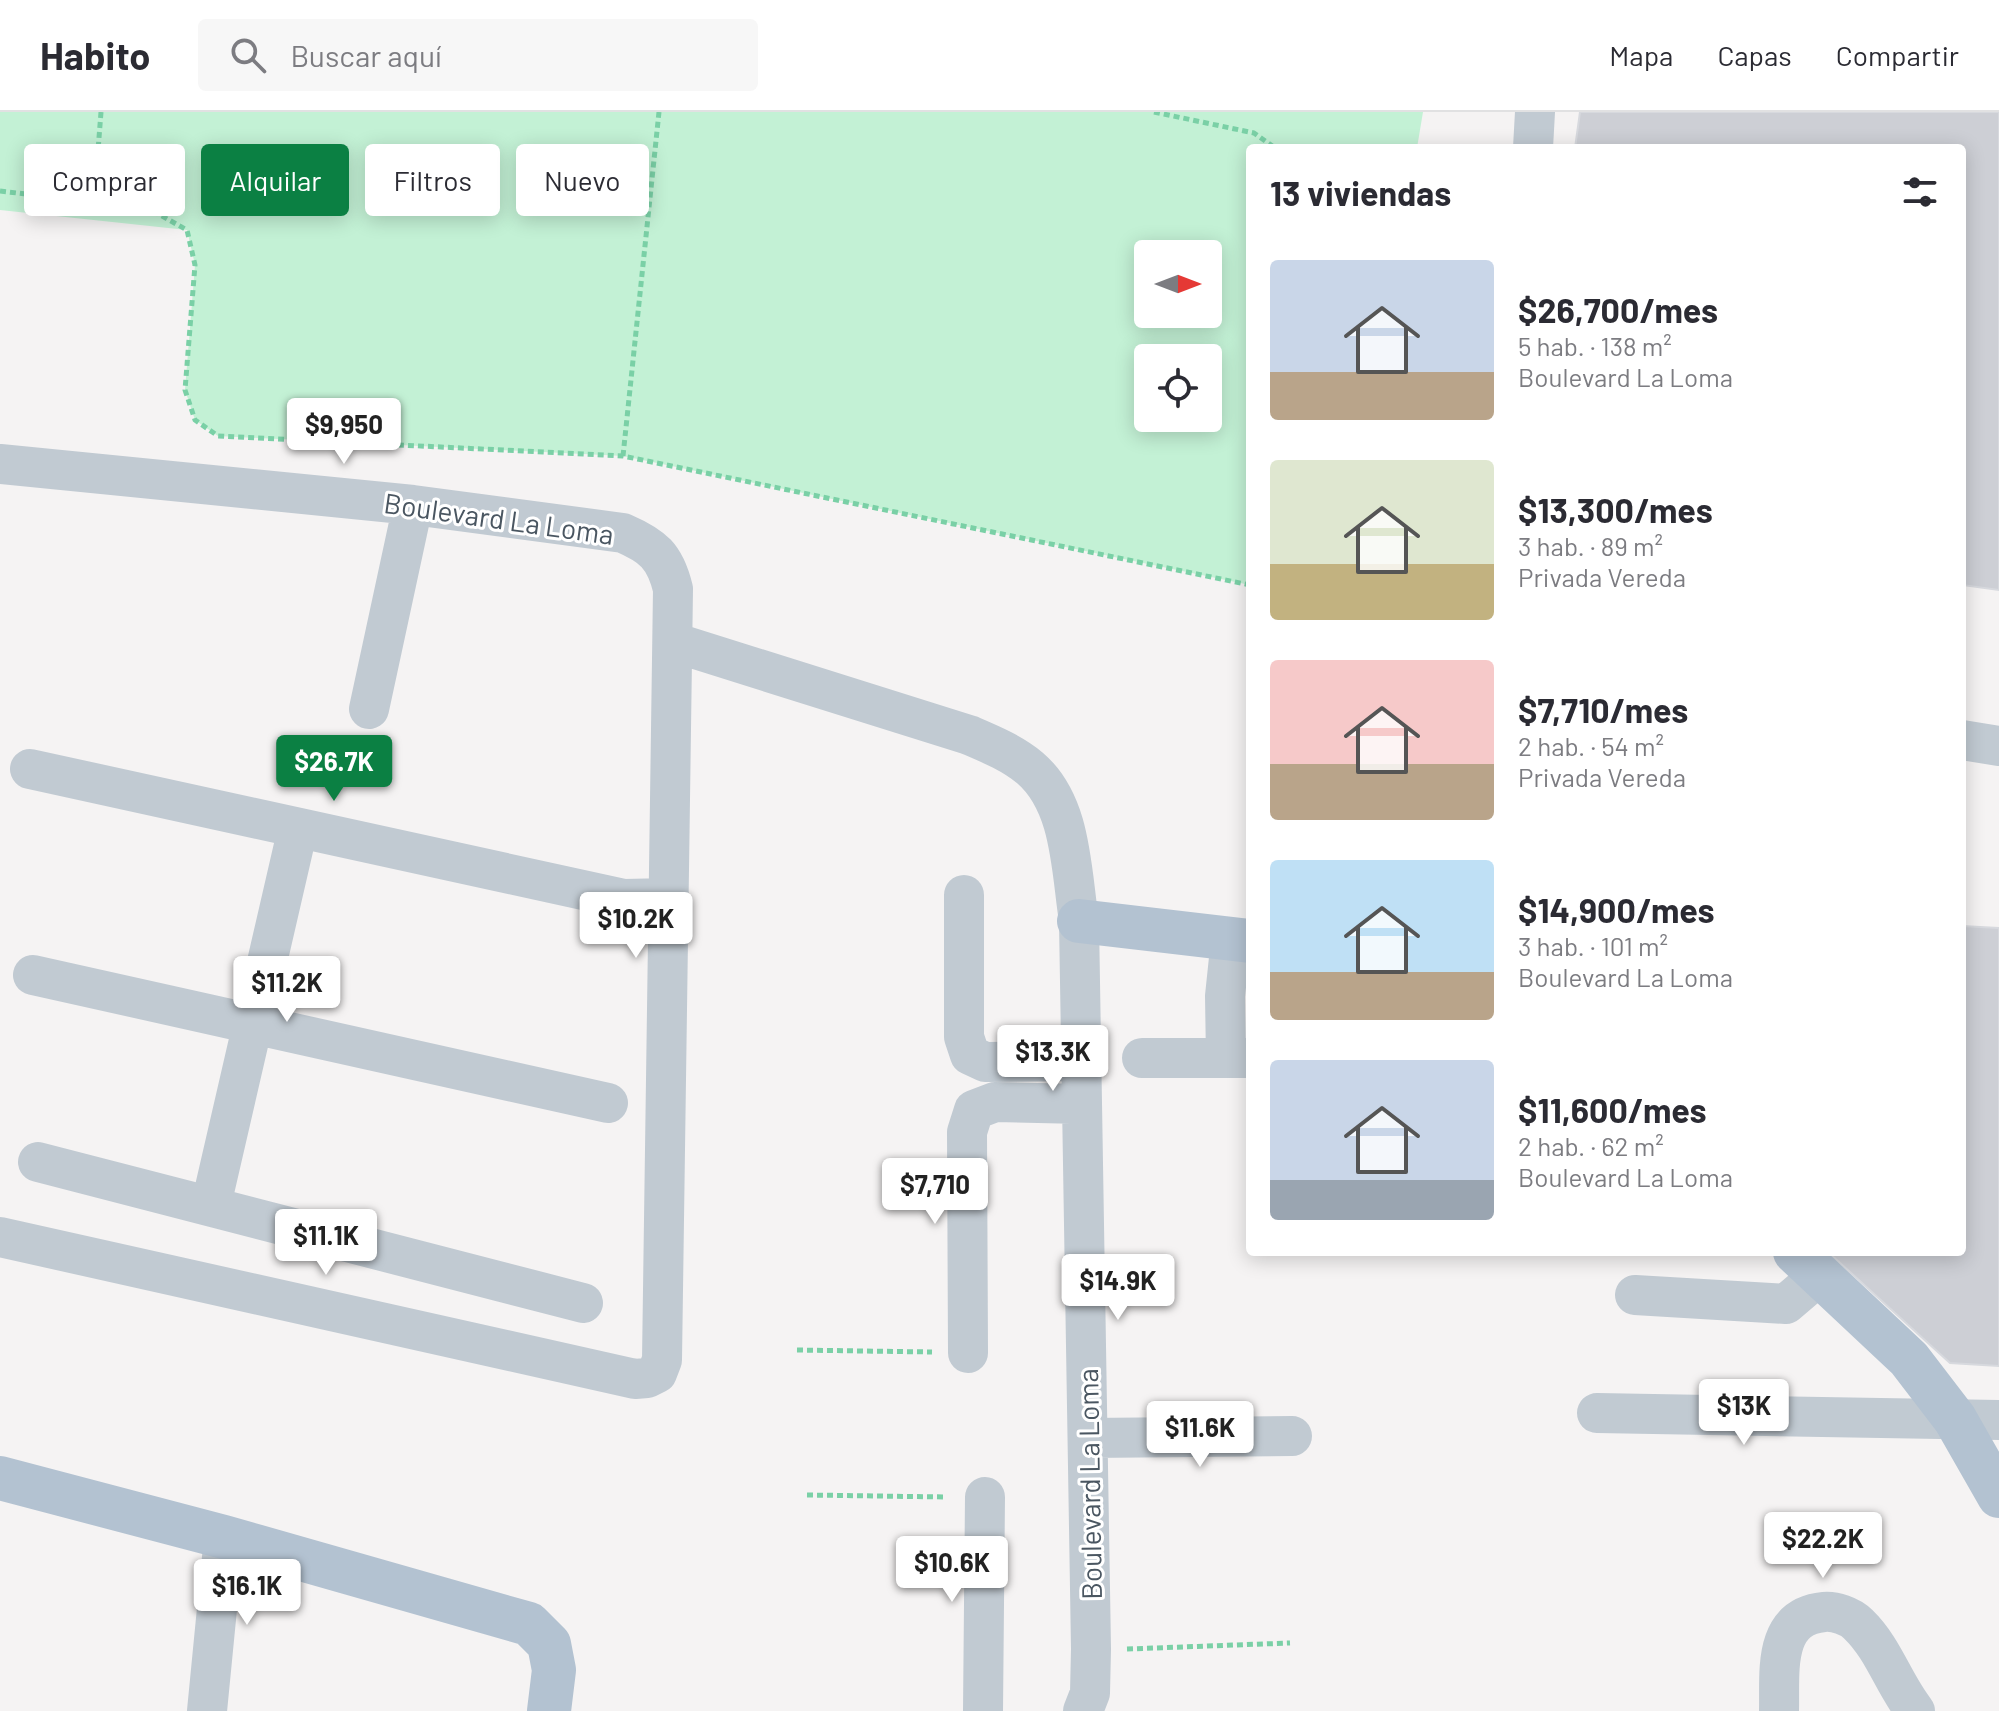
<!DOCTYPE html>
<html lang="es">
<head>
<meta charset="utf-8">
<style>
	body { margin:0; font-family:Barlow,sans-serif; background:#f7f7f7; color:#2b2b33; height:100vh; display:flex; flex-direction:column; font-size:30px; white-space:nowrap }
	* { box-sizing:border-box; margin:0 }
	p { font-size:26px; color:#7c7c81 }
	.icon { flex:none; width:44px; height:44px; fill:none; stroke:currentColor; stroke-width:2; stroke-linecap:round; stroke-linejoin:round }
	.map { position:relative; flex:1; overflow:hidden }
	.panel { position:absolute; left:1246px; top:32px; width:720px; height:1112px; display:flex; flex-direction:column; background:#fff; border-radius:8px; box-shadow:0 4px 20px #0003 }
	.panel>* { flex:none }
	.banner { position:absolute; left:24px; top:32px; width:760px; height:72px; display:flex; gap:16px }
	.needle { width:52px; rotate:90deg }
	.controls { position:absolute; left:1134px; top:128px; display:grid; gap:16px }
	.controls a { display:grid; place-items:center; width:88px; height:88px; border-radius:8px; background:#fff; box-shadow:0 4px 20px #0003; font-size:40px }
	.price { position:absolute; translate:-50% -68px; padding:0 18px; border-radius:8px; background:#fff; color:#222; font-size:26px; line-height:52px; filter:drop-shadow(0 2px 4px #0008) }
	.price::after { content:''; position:absolute; left:50%; top:48px; width:24px; height:18px; margin-left:-12px; background:inherit; clip-path:polygon(0 0,100% 0,50% 100%) }
	.price.current { background:#0b8043; color:#fff }
	ul { padding:0; list-style:none }
	li { display:flex; align-items:center; gap:24px; height:200px; padding:0 24px }
	li span { display:grid; place-items:center; flex:none; width:224px; height:160px; border-radius:8px; color:#555 }
	li>.icon { margin-inline-start:auto }
	span .icon { width:96px; height:96px; fill:#fffc; stroke-width:1 }
	li b { font-size:34px }
	h2 { display:flex; justify-content:space-between; align-items:center; height:96px; padding:0 24px; font-size:34px }
	.chip { padding:0 28px; border-radius:8px; background:#fff; box-shadow:0 4px 20px #0003; font-size:28px; line-height:72px }
	.chip.current { background:#0b8043; color:#fff }
	header { display:flex; align-items:center; gap:48px; box-sizing:border-box; height:112px; padding:0 40px; background:#fff; border-bottom:2px solid #e1e1e2 }
	header strong { font-size:38px }
	nav { display:flex; gap:44px; margin-inline-start:auto; font-size:28px }
	.search { width:560px; height:72px; background:#f7f7f7; display:flex; align-items:center; gap:20px; box-sizing:border-box; padding:0 28px; border-radius:8px; color:#7c7c81; font-size:30px }
	.map>svg:first-child { display:block }
	.green { fill:#c3f1d5; fill-rule:evenodd }
	.building { fill:#cdcfd5; stroke:#d7d9de; stroke-width:2 }
	.lines { fill:none; stroke-linecap:round; stroke-linejoin:round }
	.path { stroke:#7ad0a6; stroke-width:5; stroke-dasharray:6 4; stroke-linecap:butt }
	.minor { stroke:#c1cad2; stroke-width:40 }
	.major { stroke:#b3c2d1; stroke-width:44 }
	.labels { text-anchor:middle; dominant-baseline:central; stroke-width:6; stroke-linejoin:round; paint-order:stroke }
	.street-label { font-size:28px; fill:#4a5661; stroke:#fff }
</style>
</head>
<body>
<header>
<strong>Habito</strong>
<div class="search"><svg class="icon" aria-label="search" viewBox="0 0 24 24"><circle cx="10" cy="10" r="6"/><path d="M15 15l6 6"/></svg>Buscar aquí</div>
<nav><a>Mapa</a><a>Capas</a><a>Compartir</a></nav>
</header>
<div class="map">
<svg width="1999" height="1599" viewBox="0 0 1999 1599">
	<rect width="100%" height="100%" fill="#f5f3f3"/>
	<path class="green" d="M0,0H1423L1417,36H1250V473L623,344L218,324L195,308L185,278L195,153L187,118L0,98ZM1148,142H1208V202H1148ZM1148,246H1208V306H1148Z"/>
	<path class="building" d="M1580,0H1999V478L1962,473V36H1575Z
		M1962,814L1999,816V1254L1950,1251L1828,1140H1962Z"/>
	<g class="lines">
		<path class="path" d="M101,0L94,90L153,99L187,118L195,153L185,278L195,308L218,324L623,344L1250,473
			M1154,0L1254,21L1275,36
			M0,79L94,90
			M623,344L659,0
			M797,1238L932,1240
			M807,1383L946,1385
			M1127,1537L1290,1531"/>
		<path class="minor" d="M1533,36L1535,0
			M0,352L413,393L623,421C653,434 665,444 673,477L662,1248L657,1261L647,1266L635,1267L0,1125
			M673,530L969,623C990,632 1012,641 1030,656C1072,692 1071,758 1079,809L1091,1537L1090,1581L1083,1599
			M369,597L413,393
			M1962,628L1999,634
			M30,657L624,787L669,786
			M964,783V925L970,943L985,950L1082,949
			M33,863L608,991
			M1142,946H1250
			M1226,946L1225,884L1231,827
			M38,1050L583,1191
			M211,1093L298,716
			M1635,1183L1786,1192L1820,1163
			M968,1241L967,1020L974,998L995,990L1082,992
			M1597,1301L1999,1308
			M1088,1326L1292,1324
			M207,1599L224,1425
			M983,1599L985,1385
			M1779,1599C1780,1560 1772,1505 1824,1500C1835,1499 1850,1504 1858,1512C1884,1537 1893,1571 1915,1599"/>
		<path class="major" d="M1079,809L1250,829
			M1795,1140L1909,1247L1955,1307L1999,1384
			M0,1366L224,1425L529,1512L549,1532L554,1558L549,1599"/>
	</g>
	<g class="labels">
		<g class="street-label">
			<text transform="translate(499 406) rotate(8)">Boulevard La Loma</text>
			<text transform="translate(1089 1372) rotate(-91)">Boulevard La Loma</text>
		</g>
	</g>
</svg>
<div class="controls">
<a><svg class="needle" viewBox="-14 -14 28 28"><path d="M0-13l5 13h-10z" fill="#e53935"/><path d="M0 13l5-13h-10z" fill="#7c7c81"/></svg></a>
<a><svg class="icon" aria-label="locate" viewBox="0 0 24 24"><circle cx="12" cy="12" r="6"/><path d="M12 2v4M12 18v4M2 12h4M18 12h4"/></svg></a>
</div>
<b class="price" style="left:344px;top:354px">$9,950</b>
<b class="price current" style="left:334px;top:691px">$26.7K</b>
<b class="price" style="left:636px;top:848px">$10.2K</b>
<b class="price" style="left:287px;top:912px">$11.2K</b>
<b class="price" style="left:1053px;top:981px">$13.3K</b>
<b class="price" style="left:935px;top:1114px">$7,710</b>
<b class="price" style="left:326px;top:1165px">$11.1K</b>
<b class="price" style="left:1118px;top:1210px">$14.9K</b>
<b class="price" style="left:1744px;top:1335px">$13K</b>
<b class="price" style="left:1200px;top:1357px">$11.6K</b>
<b class="price" style="left:1823px;top:1468px">$22.2K</b>
<b class="price" style="left:952px;top:1492px">$10.6K</b>
<b class="price" style="left:247px;top:1515px">$16.1K</b>
<div class="banner">
<a class="chip">Comprar</a>
<a class="chip current">Alquilar</a>
<a class="chip">Filtros</a>
<a class="chip">Nuevo</a>
</div>
<section class="panel">
<h2>13 viviendas<svg class="icon" aria-label="filters" viewBox="0 0 24 24"><path d="M4 7h16M4 17h16"/><circle cx="9" cy="7" r="2"/><circle cx="15" cy="17" r="2"/></svg></h2>
<ul>
<li><span style="background:linear-gradient(#c9d6e8 70%,#b9a48a 0)"><svg class="icon" aria-label="home" viewBox="0 0 24 24"><path d="M3 11l9-7 9 7M6 9v11h12V9"/></svg></span><div><b>$26,700/mes</b><p>5 hab. · 138 m²</p><p>Boulevard La Loma</p></div></li>
<li><span style="background:linear-gradient(#dfe7d0 65%,#c2b280 0)"><svg class="icon" aria-label="home" viewBox="0 0 24 24"><path d="M3 11l9-7 9 7M6 9v11h12V9"/></svg></span><div><b>$13,300/mes</b><p>3 hab. · 89 m²</p><p>Privada Vereda</p></div></li>
<li><span style="background:linear-gradient(#f6c9c9 65%,#b9a48a 0)"><svg class="icon" aria-label="home" viewBox="0 0 24 24"><path d="M3 11l9-7 9 7M6 9v11h12V9"/></svg></span><div><b>$7,710/mes</b><p>2 hab. · 54 m²</p><p>Privada Vereda</p></div></li>
<li><span style="background:linear-gradient(#bfe0f5 70%,#b9a48a 0)"><svg class="icon" aria-label="home" viewBox="0 0 24 24"><path d="M3 11l9-7 9 7M6 9v11h12V9"/></svg></span><div><b>$14,900/mes</b><p>3 hab. · 101 m²</p><p>Boulevard La Loma</p></div></li>
<li><span style="background:linear-gradient(#c9d6e8 75%,#9aa5b1 0)"><svg class="icon" aria-label="home" viewBox="0 0 24 24"><path d="M3 11l9-7 9 7M6 9v11h12V9"/></svg></span><div><b>$11,600/mes</b><p>2 hab. · 62 m²</p><p>Boulevard La Loma</p></div></li>
</ul>
</section>
</div>
</body>
</html>
